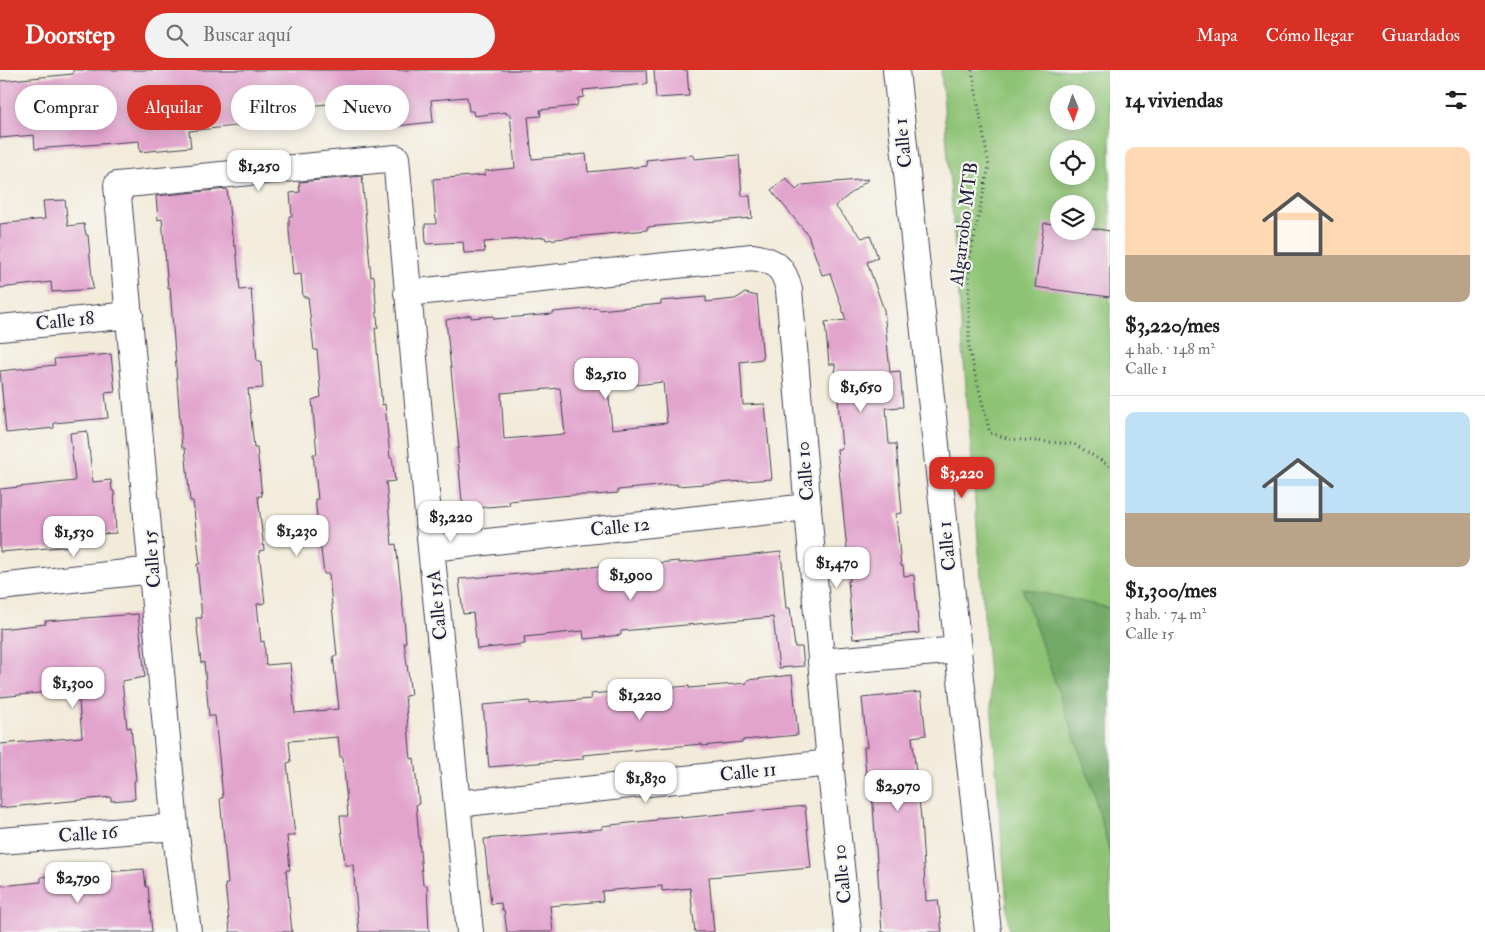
<!DOCTYPE html>
<html lang="es">
<head>
<meta charset="utf-8">
<style>
	body { margin:0; font-family:"IM FELL Double Pica",serif; background:#f2f2f2; color:#202124; height:100vh; display:flex; flex-direction:column; font-size:19px; white-space:nowrap }
	* { box-sizing:border-box; margin:0 }
	p { font-size:16px; color:#757577 }
	.icon { flex:none; width:28px; height:28px; fill:none; stroke:currentColor; stroke-width:2; stroke-linecap:round; stroke-linejoin:round }
	.map { position:relative; flex:1; overflow:hidden }
	.panel { display:flex; flex-direction:column; background:#fff; width:375px }
	.panel>* { flex:none }
	.guide { position:absolute; left:15px; top:15px; width:475px; height:45px; display:flex; gap:10px }
	.needle { width:32px; rotate:178deg }
	.controls { position:absolute; left:1050px; top:15px; display:grid; gap:10px }
	.controls a { display:grid; place-items:center; width:45px; height:45px; border-radius:50%; background:#fff; box-shadow:0 2px 12px #0003; font-size:25px }
	.price { position:absolute; translate:-50% -42px; padding:0 11px; border-radius:10px; background:#fff; color:#222; font-size:16px; line-height:32px; filter:drop-shadow(0 1px 2px #0008) }
	.price::after { content:''; position:absolute; left:50%; top:30px; width:15px; height:11px; margin-left:-8px; background:inherit; clip-path:polygon(0 0,100% 0,50% 100%) }
	.price.active { background:#d93025; color:#fff }
	ul { padding:0; list-style:none }
	li { display:grid; align-content:center; gap:10px; height:265px; padding:0 15px }
	li+li { border-top:1px solid #e0e0e0 }
	li span { display:grid; place-items:center; height:155px; border-radius:10px; color:#555 }
	li>.icon { margin-inline-start:auto }
	span .icon { width:90px; height:90px; fill:#fffc; stroke-width:1 }
	li b { font-size:21px }
	h2 { display:flex; justify-content:space-between; align-items:center; height:60px; padding:0 15px; font-size:21px }
	.chip { padding:0 18px; border-radius:22px; background:#fff; box-shadow:0 2px 12px #0003; font-size:18px; line-height:45px }
	.chip.active { background:#d93025; color:#fff }
	header { display:flex; align-items:center; gap:30px; box-sizing:border-box; height:70px; padding:0 25px; background:#d93025; color:#fff }
	header strong { font-size:24px }
	nav { display:flex; gap:28px; margin-inline-start:auto; font-size:18px }
	.search { width:350px; height:45px; background:#f2f2f2; display:flex; align-items:center; gap:12px; box-sizing:border-box; padding:0 18px; border-radius:28px; color:#757577; font-size:19px }
	main { display:flex; flex:1; min-height:0 }
	.map>svg:first-child { display:block }
	.green { fill:#8ec375; stroke:#587258; fill-rule:evenodd }
	.forest { fill:#72a966; stroke:#4a6650 }
	.building { fill:#e2a3cd; fill-rule:evenodd }
	.lines { fill:none; stroke-linecap:round; stroke-linejoin:round }
	.minor-casing { stroke:#414053; stroke-width:28 }
	.path { stroke:#414053; stroke-width:3; stroke-dasharray:1 4; stroke-linecap:butt }
	.minor { stroke:#fff; stroke-width:26 }
	.labels { text-anchor:middle; dominant-baseline:central; stroke-width:4.5; stroke-linejoin:round; paint-order:stroke }
	.street-label { font-size:19px; fill:#22223b; stroke:#f6f6f2 }
</style>
</head>
<body>
<header>
<strong>Doorstep</strong>
<div class="search"><svg class="icon" aria-label="search" viewBox="0 0 24 24"><circle cx="10" cy="10" r="6"/><path d="M15 15l6 6"/></svg>Buscar aquí</div>
<nav><a>Mapa</a><a>Cómo llegar</a><a>Guardados</a></nav>
</header>
<main>
<div class="map">
<svg width="1110" height="862" viewBox="0 0 1110 862">
	<rect width="100%" height="100%" fill="#f6f6f2"/>
	<filter id="ink" filterUnits="userSpaceOnUse"><feTurbulence type="fractalNoise" baseFrequency=".02" numOctaves="2"/><feDisplacementMap in="SourceGraphic" scale="10" xChannelSelector="R" yChannelSelector="G"/><feConvolveMatrix kernelMatrix="1 2 1 2 8 2 1 2 1" color-interpolation-filters="sRGB"/></filter>
	<filter id="wash" filterUnits="userSpaceOnUse"><feTurbulence type="fractalNoise" baseFrequency=".0096" numOctaves="4" result="noise"/><feDisplacementMap in="SourceGraphic" scale="20" xChannelSelector="R" yChannelSelector="G"/><feGaussianBlur stdDeviation="1.12" result="paint"/><feColorMatrix in="noise" values="0 0 0 0 0 0 0 0 0 0 0 0 0 0 0 0 0 1.4 0 .05"/><feComposite in="paint" operator="in"/></filter>
	<g filter="url(#wash)">
		<rect width="100%" height="100%" fill="#f3ebda"/>
		<path class="green" d="M941,0H1110V862H1009ZM1059,24H1086V51H1059ZM1059,79H1086V106H1059ZM1059,134H1086V161H1059Z"/>
		<path class="forest" d="M1022,518L1110,538V784L1094,723Z"/>
		<g id="blocks">
			<path class="building" d="M73,0H646L647,14L583,20L584,27L578,28L577,36L540,40L541,46L528,47L532,89L586,84L588,102L647,96L646,90L693,85L694,89L739,85L742,126H750L752,148L647,157V160L546,170L545,167L484,172L485,182L464,183L463,172L426,174L425,154H436L433,109L485,105V101L515,98L510,44H506V42L474,46L473,41H469L467,27L431,30L433,52L386,57L385,44L362,46L360,31L307,36L308,44L296,45L297,53L255,57L254,54L189,61L191,77L140,82L139,71L35,79L34,65L0,68V11L73,4Z
				M654,0H687L689,26L656,28Z
				M362,106L371,207L374,206L378,258H375L382,335L385,334L390,388H392L395,411L386,412L392,475L396,474L404,548L406,572H404L411,625L405,626L411,689L414,688L419,734H416L423,815H427L429,862H359L353,795H345L340,746H348L343,687H340L338,667L289,671L291,692L287,693L295,766H287L290,800H286L292,862H230L225,814H228L220,728H223L215,646H209L204,592L201,593L196,548H202L197,494H200L193,431H190L185,378H182L170,217L168,218L162,149L158,150L156,126L227,119L232,166H233L234,176H236L240,220L251,219L257,291H261L263,318L248,319L254,378H257L262,426H258L264,480L259,481L265,533L257,534L261,572L264,571L266,595L290,593L295,643L339,639L333,586H337L329,504H324L315,429H318L313,384H317L312,330L321,327L317,280H314L308,227H303L301,204L293,205L289,161V146H292L290,123L300,122L299,112Z
				M786,108L796,120L802,115L869,109L835,136L862,168L870,165L878,188L867,192L884,240L890,302L900,301L903,337L886,338L889,374H896L902,443L896,444L901,496H903L904,506L914,505L919,563L853,569L848,511H850L837,379H842L835,294H829L825,252L846,250L830,203L822,205L808,165L771,120Z
				M65,130L68,156L84,154L86,165H88L93,219L52,222L51,212L0,218V154L45,149L43,131Z
				M1086,148L1093,149L1091,158L1110,161V227L1035,217L1044,153L1058,154L1059,151V161H1086Z
				M745,223L757,226L763,289L740,292L743,335L765,334L772,409L677,416V414L618,420V423L595,425H571L509,431L510,435L464,439L463,431H462L457,378H459L446,250L471,245V248L494,246V249L553,244V242L598,238L599,240L661,234V231L706,227V232L735,229ZM663,312L667,353L612,359L608,318ZM560,318L565,364L504,369L501,323Z
				M111,284L115,322L105,323L108,348L54,353V358L6,363L0,301L55,295L54,289Z
				M87,361L93,412L111,410L112,421H114L116,463L101,464L102,468L73,471V476L0,482V419L75,411L70,363Z
				M781,482L786,538H790L795,577H802L804,596L779,598L773,547L621,561V565L584,569L583,561L524,567L525,574L477,579L473,543L463,544L459,509L580,499V498L602,496L603,498L679,491V493Z
				M138,544L145,607L122,611L127,658L131,657L136,710L134,711L135,729L111,731V727L0,738V674L82,667L78,619L0,627V559L46,554L45,551Z
				M792,605L798,665L743,670V672L702,676V674L583,685V689L489,697L483,635L530,631V634L591,629L590,624L689,616V618L747,613V610Z
				M921,622L926,665L912,667L921,748L926,831L938,830L942,862H882L872,722L870,705H866L864,677H867L862,628Z
				M805,736L811,798L709,807L714,862H695L690,818L662,821V816L602,821L603,831L550,836L553,862H507L504,840H502L501,833L491,834L484,769L602,759V756L657,750V748L681,746V748Z
				M144,799L146,817H148L152,862H0V816L41,812V807Z"/>
		</g>
	</g>
	<g filter="url(#ink)">
		<use href="#blocks" fill-opacity="0" stroke="#414053" stroke-width="1"/>
		<g class="lines">
			<g class="minor-casing">
				<path id="minor" d="M896,0L988,862
					M407,223L752,187C775,190 784,197 789,220L830,693L848,862
					M0,258L130,245
					M431,478L808,437
					M0,517L153,500
					M821,592L958,580
					M457,734L830,693
					M0,771L175,757
					M188,862L175,757L117,115L396,88L431,478L470,862"/>
			</g>
			<path class="path" d="M972,0L989,96L969,192V279L990,363L1010,369L1074,374L1110,396"/>
			<use href="#minor" class="minor"/>
		</g>
	</g>
	<g class="labels">
		<g class="street-label">
			<text transform="translate(903 73) rotate(-96)">Calle 1</text>
			<text transform="translate(964 154) rotate(-83)">Algarrobo MTB</text>
			<text transform="translate(65 251) rotate(-6)">Calle 18</text>
			<text transform="translate(805 401) rotate(-95)">Calle 10</text>
			<text transform="translate(620 457) rotate(-6)">Calle 12</text>
			<text transform="translate(947 476) rotate(-96)">Calle 1</text>
			<text transform="translate(152 489) rotate(-95)">Calle 15</text>
			<text transform="translate(437 535) rotate(-96)">Calle 15A</text>
			<text transform="translate(748 702) rotate(-6)">Calle 11</text>
			<text transform="translate(88 764) rotate(-4)">Calle 16</text>
			<text transform="translate(842 804) rotate(-96)">Calle 10</text>
		</g>
	</g>
</svg>
<div class="controls">
<a><svg class="needle" viewBox="-14 -14 28 28"><path d="M0-13l5 13h-10z" fill="#e53935"/><path d="M0 13l5-13h-10z" fill="#757577"/></svg></a>
<a><svg class="icon" aria-label="locate" viewBox="0 0 24 24"><circle cx="12" cy="12" r="6"/><path d="M12 2v4M12 18v4M2 12h4M18 12h4"/></svg></a>
<a><svg class="icon" aria-label="layers" viewBox="0 0 24 24"><path d="M12 4l9 5-9 5-9-5zM3 14l9 5 9-5"/></svg></a>
</div>
<b class="price" style="left:259px;top:122px">$1,250</b>
<b class="price" style="left:606px;top:330px">$2,510</b>
<b class="price" style="left:861px;top:343px">$1,650</b>
<b class="price active" style="left:962px;top:429px">$3,220</b>
<b class="price" style="left:451px;top:473px">$3,220</b>
<b class="price" style="left:297px;top:487px">$1,230</b>
<b class="price" style="left:74px;top:488px">$1,530</b>
<b class="price" style="left:837px;top:519px">$1,470</b>
<b class="price" style="left:631px;top:531px">$1,900</b>
<b class="price" style="left:73px;top:639px">$1,300</b>
<b class="price" style="left:640px;top:651px">$1,220</b>
<b class="price" style="left:646px;top:734px">$1,830</b>
<b class="price" style="left:898px;top:742px">$2,970</b>
<b class="price" style="left:78px;top:834px">$2,790</b>
<div class="guide">
<a class="chip">Comprar</a>
<a class="chip active">Alquilar</a>
<a class="chip">Filtros</a>
<a class="chip">Nuevo</a>
</div>
</div>
<section class="panel">
<h2>14 viviendas<svg class="icon" aria-label="filters" viewBox="0 0 24 24"><path d="M4 7h16M4 17h16"/><circle cx="9" cy="7" r="2"/><circle cx="15" cy="17" r="2"/></svg></h2>
<ul>
<li><span style="background:linear-gradient(#ffd9b3 70%,#b9a48a 0)"><svg class="icon" aria-label="home" viewBox="0 0 24 24"><path d="M3 11l9-7 9 7M6 9v11h12V9"/></svg></span><div><b>$3,220/mes</b><p>4 hab. · 148 m²</p><p>Calle 1</p></div></li>
<li><span style="background:linear-gradient(#bfe0f5 65%,#b9a48a 0)"><svg class="icon" aria-label="home" viewBox="0 0 24 24"><path d="M3 11l9-7 9 7M6 9v11h12V9"/></svg></span><div><b>$1,300/mes</b><p>3 hab. · 74 m²</p><p>Calle 15</p></div></li>
</ul>
</section>
</main>
</body>
</html>
